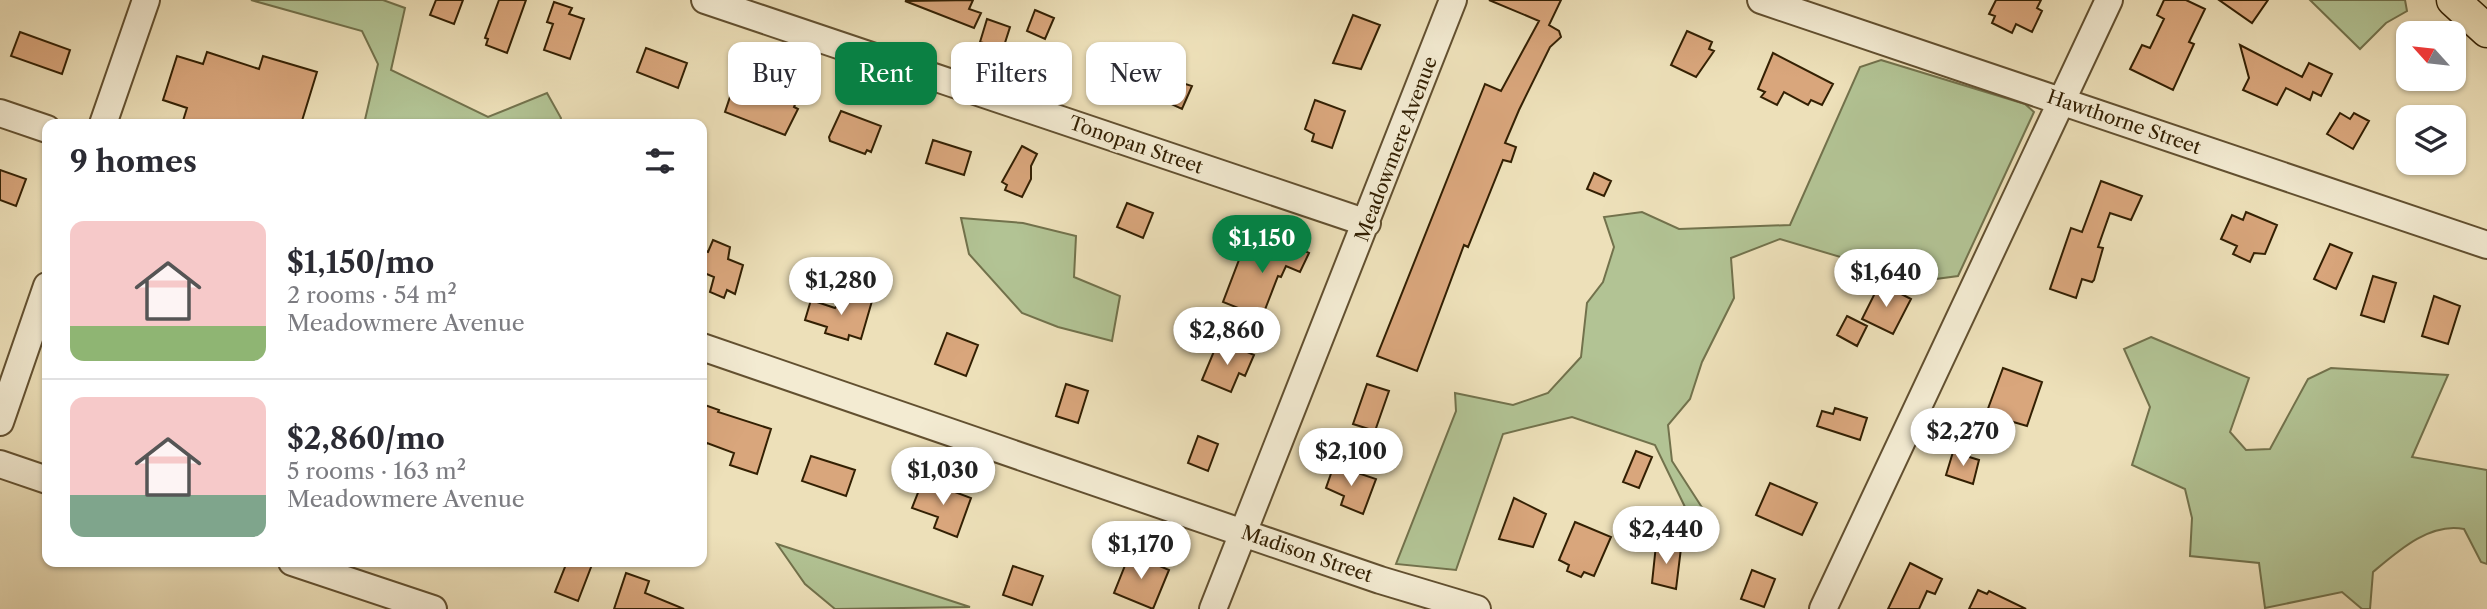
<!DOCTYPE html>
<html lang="en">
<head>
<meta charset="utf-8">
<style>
	body { margin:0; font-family:"Libre Caslon Text",serif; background:#f7f7f7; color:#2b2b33; height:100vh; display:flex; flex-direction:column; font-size:26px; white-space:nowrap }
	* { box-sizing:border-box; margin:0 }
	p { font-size:23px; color:#7c7c81 }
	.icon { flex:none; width:38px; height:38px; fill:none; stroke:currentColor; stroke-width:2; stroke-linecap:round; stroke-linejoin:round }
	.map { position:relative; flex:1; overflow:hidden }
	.panel { position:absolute; left:42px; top:119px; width:665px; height:448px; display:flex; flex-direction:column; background:#fff; border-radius:14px; box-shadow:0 2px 5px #0004 }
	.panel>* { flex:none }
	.banner { position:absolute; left:728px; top:42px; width:665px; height:63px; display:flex; gap:14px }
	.needle { width:46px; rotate:297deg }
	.tools { position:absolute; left:2396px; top:21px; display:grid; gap:14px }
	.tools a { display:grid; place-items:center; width:70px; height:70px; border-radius:14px; background:#fff; box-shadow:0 2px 5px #0004; font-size:35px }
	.price { position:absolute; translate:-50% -60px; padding:0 16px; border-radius:24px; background:#fff; color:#222; font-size:23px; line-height:46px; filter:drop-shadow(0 2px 4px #0008) }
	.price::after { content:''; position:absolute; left:50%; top:42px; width:21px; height:16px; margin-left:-10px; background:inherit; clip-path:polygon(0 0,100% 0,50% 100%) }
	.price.active { background:#0b8043; color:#fff }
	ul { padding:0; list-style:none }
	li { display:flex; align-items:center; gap:21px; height:175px; padding:0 28px }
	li+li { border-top:2px solid #e1e1e2 }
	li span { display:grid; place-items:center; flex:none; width:196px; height:140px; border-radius:14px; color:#555 }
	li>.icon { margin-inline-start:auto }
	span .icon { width:84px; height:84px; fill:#fffc; stroke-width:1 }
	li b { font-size:30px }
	h2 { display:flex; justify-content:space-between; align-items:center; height:84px; padding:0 28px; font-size:30px }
	.tag { padding:0 24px; border-radius:14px; background:#fff; box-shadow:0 2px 5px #0004; font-size:24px; line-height:63px }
	.tag.active { background:#0b8043; color:#fff }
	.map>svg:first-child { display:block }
	.green { fill:#b2c394; stroke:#72724c; stroke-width:2 }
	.building { fill:#d9a67c; stroke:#332003; stroke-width:2 }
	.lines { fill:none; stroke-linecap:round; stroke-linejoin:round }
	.minor-casing { stroke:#625030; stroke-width:30 }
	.major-casing { stroke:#332003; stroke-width:35 }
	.minor { stroke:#f3ebd2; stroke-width:26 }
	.major { stroke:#ede0b9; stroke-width:32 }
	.labels { text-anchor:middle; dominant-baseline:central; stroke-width:5; stroke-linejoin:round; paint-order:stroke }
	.street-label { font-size:19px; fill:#332003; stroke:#f3ebd2 }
</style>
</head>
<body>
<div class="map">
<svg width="2487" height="609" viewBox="0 0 2487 609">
	<rect width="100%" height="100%" fill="#ede0b9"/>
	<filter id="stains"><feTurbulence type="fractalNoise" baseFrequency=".00286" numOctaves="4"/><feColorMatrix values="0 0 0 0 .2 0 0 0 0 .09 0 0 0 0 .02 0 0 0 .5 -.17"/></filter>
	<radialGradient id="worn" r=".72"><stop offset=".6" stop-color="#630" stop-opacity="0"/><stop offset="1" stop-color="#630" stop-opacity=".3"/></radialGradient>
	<path class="green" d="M251,0H383L405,8L391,70L488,117L547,93L561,118L559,124H364L378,64L362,31Z
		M2310,0H2405L2407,11L2386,23L2360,49Z
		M1881,60L2025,104L2034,112L1958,276L1921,281L1780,239L1731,258L1734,298L1702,362L1690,399L1668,425L1672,461L1703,509L1685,507L1655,445L1572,417L1503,434L1456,570L1396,564L1456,411L1455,393L1513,405L1548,393L1581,357L1587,303L1603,282L1614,247L1604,217L1642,212L1679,229L1790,225L1860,67Z
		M961,218L1023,223L1076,236L1074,277L1120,296L1112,341L1058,327L1022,313L969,254Z
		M2151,337L2249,378L2230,432L2246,450L2270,449L2308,379L2331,368L2448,375L2412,457L2487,470V564L2481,562L2464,529C2430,522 2398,551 2373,572L2370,609H2362L2342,592L2265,608L2259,563L2190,556L2192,518L2185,489L2132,465L2150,407L2124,349Z
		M777,544L970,607L835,609L805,584Z"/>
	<path class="building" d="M436,0H463L454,24L430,15Z
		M499,0H526L507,53L486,45L488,39L485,38Z
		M973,0L969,9L981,13L974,28L905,1Z
		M1489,0H1561L1549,25L1559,31L1561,37L1550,47L1519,110L1505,143L1516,147L1511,162L1503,160L1468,247L1464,245L1417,371L1377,356L1485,84L1501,91L1539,21Z
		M1996,0H2041L2037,8L2042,11L2032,32L2016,24L2012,33L1992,23L1995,16L1989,14Z
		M2164,0H2186L2205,9L2189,42L2194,44L2173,90L2130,69L2142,45L2150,48L2164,19L2157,15Z
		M2219,0H2268L2252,23Z
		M554,2L572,8L569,14L584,19L570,59L544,50L553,24L547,22Z
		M1035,10L1054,18L1045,39L1027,31Z
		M1353,15L1380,25L1361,69L1333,63Z
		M987,19L1010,27L1003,49L980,42Z
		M1687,31L1712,42L1709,49L1714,51L1696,77L1671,65Z
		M20,32L70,50L62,74L11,56Z
		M2240,45L2302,77L2309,63L2332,74L2321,96L2313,92L2310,100L2286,88L2277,105L2243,90L2249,78Z
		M646,48L687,63L678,88L637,72Z
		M207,52L259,69L263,56L317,72L301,124H182L187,108L163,100L177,56L203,64Z
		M1773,53L1833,84L1822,105L1811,100L1808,105L1784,92L1777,105L1761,97L1765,92L1758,89Z
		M1151,73L1192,86L1182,109L1143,91Z
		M735,82L797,100L794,107L798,109L785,135L725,112Z
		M1315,100L1345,111L1332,148L1312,141L1314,134L1305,129Z
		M841,111L881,126L871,152L867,150L865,154L830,141L829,137Z
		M2340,113L2350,119L2354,113L2369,121L2353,149L2327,134Z
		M933,140L971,152L964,175L926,163Z
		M1022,146L1037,154L1031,166V179L1022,197L1005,190L1007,185L1002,182Z
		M0,170L26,179L16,206L0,200Z
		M1594,173L1611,181L1604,196L1587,189Z
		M2101,181L2142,196L2131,220L2110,213L2098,247L2103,248L2094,280L2092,282L2082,279L2076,298L2050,289L2071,228L2082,232Z
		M1127,203L1153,213L1143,238L1117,227Z
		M2246,212L2277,225L2265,254L2254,253L2250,262L2233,254L2237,246L2221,239L2232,215L2243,220Z
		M1263,231L1309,253L1300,272L1286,266L1281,277L1278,276L1259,325L1243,319L1246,311L1223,302L1242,252L1251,256Z
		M713,240L730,247L728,259L743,265L735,294L727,290L724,298L710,292L714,277L702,272V250L708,252Z
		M2330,244L2352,253L2336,289L2314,279Z
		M2373,276L2396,283L2384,322L2361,315Z
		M1880,283L1911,299L1893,334L1862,319Z
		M851,295L872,301L861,339L849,335L848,340L825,333L827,327L805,320L811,300L835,308L841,300L849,302Z
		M2434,296L2460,306L2448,344L2422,336Z
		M1847,316L1867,326L1857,346L1837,335Z
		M947,333L978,345L966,376L935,364Z
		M1217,344L1231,351L1234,346L1254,355L1245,376L1239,373L1231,392L1202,380Z
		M2003,368L2042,382L2027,426L1986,414Z
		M1066,384L1088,391L1078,423L1056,416Z
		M1367,384L1389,391L1375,431L1353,424Z
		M702,404L719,410L718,412L771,429L757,474L730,465L734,453L707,443L702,451Z
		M1835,408L1867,418L1860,440L1817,426L1822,411L1833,414Z
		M1198,436L1218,444L1208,471L1188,463Z
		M1636,451L1652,457L1639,488L1623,482Z
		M1953,452L1979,460L1973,484L1946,475Z
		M811,456L855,470L846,496L802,481Z
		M1334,465L1376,479L1363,514L1341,505L1344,496L1326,488Z
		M923,480L971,498L957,537L934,528L938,517L912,508Z
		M1770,483L1817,503L1802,535L1756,515Z
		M1514,498L1546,514L1533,547L1499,539Z
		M1575,522L1611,537L1594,576L1584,572L1581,577L1567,571L1569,565L1559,560Z
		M1656,545L1681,548L1676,589L1652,583Z
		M1130,553L1169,570L1153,609L1114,593Z
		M567,562H593L578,601L555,592Z
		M1910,563L1942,579L1935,594L1927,591L1919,609H1888Z
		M1013,566L1043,576L1032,605L1003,595Z
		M1752,570L1775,579L1764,607L1741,599Z
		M626,573L649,581L645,593L684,609H614Z
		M1978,590L1987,594L1989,591L2026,609H1969Z"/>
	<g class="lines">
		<g class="minor-casing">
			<path id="minor" d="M705,0L1367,223
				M1761,0L2487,245
				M0,113L47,129
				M103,124L146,0
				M702,347L1380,580L1477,609
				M0,422L47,286
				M0,464L47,480
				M292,562L433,609
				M1213,609L1453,0
				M1823,609L2109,0"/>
		</g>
		<g class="major-casing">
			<path id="major" d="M2453,0L2487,31"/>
		</g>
		<use href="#minor" class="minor"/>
		<use href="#major" class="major"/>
	</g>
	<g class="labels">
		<g class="street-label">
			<text transform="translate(2124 122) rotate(19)">Hawthorne Street</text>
			<text transform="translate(1136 145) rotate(19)">Tonopan Street</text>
			<text transform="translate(1396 149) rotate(-69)">Meadowmere Avenue</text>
			<text transform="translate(1307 554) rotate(19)">Madison Street</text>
		</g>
	</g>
	<rect width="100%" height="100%" filter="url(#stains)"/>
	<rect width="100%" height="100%" fill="url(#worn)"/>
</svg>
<div class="tools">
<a><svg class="needle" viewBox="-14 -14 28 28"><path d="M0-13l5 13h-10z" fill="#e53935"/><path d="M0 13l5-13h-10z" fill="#7c7c81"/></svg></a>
<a><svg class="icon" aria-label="layers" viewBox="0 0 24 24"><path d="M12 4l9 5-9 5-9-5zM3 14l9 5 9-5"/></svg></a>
</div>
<b class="price active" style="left:1262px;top:275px">$1,150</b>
<b class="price" style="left:1886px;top:309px">$1,640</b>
<b class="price" style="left:841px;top:317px">$1,280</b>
<b class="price" style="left:1227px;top:367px">$2,860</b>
<b class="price" style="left:1963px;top:468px">$2,270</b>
<b class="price" style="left:1351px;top:488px">$2,100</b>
<b class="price" style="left:943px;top:507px">$1,030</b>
<b class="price" style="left:1666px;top:566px">$2,440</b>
<b class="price" style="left:1141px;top:581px">$1,170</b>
<div class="banner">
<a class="tag">Buy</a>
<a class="tag active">Rent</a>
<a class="tag">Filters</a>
<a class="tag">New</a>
</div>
<section class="panel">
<h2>9 homes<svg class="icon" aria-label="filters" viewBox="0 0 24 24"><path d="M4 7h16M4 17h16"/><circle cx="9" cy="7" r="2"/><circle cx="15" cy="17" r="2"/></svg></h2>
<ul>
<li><span style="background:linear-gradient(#f6c9c9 75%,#8fb573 0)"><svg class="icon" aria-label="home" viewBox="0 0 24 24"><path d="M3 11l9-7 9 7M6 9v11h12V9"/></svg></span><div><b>$1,150/mo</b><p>2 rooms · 54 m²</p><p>Meadowmere Avenue</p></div></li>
<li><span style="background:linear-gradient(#f6c9c9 70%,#7fa58c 0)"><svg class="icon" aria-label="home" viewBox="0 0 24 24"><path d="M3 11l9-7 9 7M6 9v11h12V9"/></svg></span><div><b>$2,860/mo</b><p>5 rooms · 163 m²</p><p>Meadowmere Avenue</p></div></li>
</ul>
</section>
</div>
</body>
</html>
